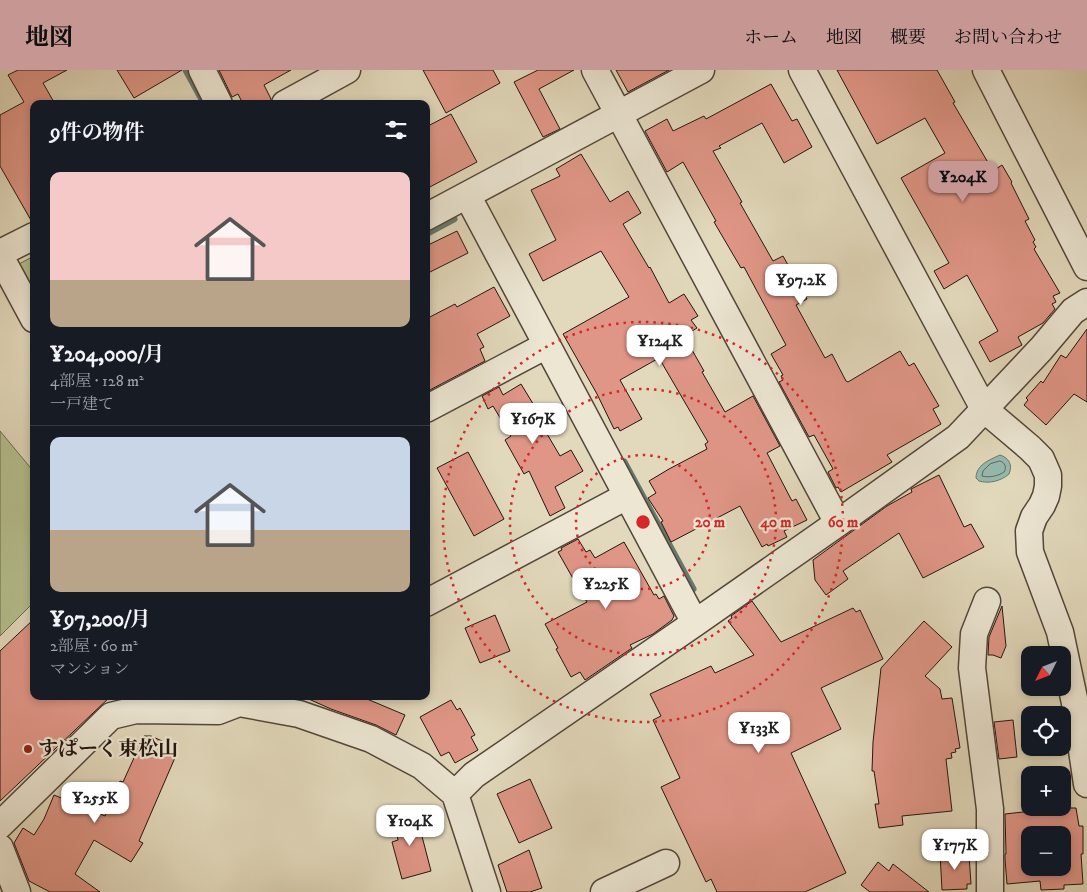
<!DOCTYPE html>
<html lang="ja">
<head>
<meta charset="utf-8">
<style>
	body { margin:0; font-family:"IM FELL DW Pica","Noto Serif JP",serif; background:#242831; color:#f1f3f6; height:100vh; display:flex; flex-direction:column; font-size:19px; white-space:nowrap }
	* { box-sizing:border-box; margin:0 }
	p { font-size:16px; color:#9ea1a6 }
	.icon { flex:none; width:28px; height:28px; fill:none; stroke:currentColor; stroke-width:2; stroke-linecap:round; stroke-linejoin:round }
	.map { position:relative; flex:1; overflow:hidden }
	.details { position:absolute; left:30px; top:30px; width:400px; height:600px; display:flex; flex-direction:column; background:#171b24; border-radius:10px; box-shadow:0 2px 8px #0003 }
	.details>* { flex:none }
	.needle { width:32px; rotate:228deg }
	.fabs { position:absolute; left:1021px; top:576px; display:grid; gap:10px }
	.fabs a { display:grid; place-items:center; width:50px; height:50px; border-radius:10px; background:#171b24; box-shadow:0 2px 8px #0003; font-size:25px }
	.price { position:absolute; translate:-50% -42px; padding:0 11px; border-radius:10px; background:#fff; color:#222; font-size:16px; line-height:32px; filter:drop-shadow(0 1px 2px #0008) }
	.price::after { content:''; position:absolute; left:50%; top:30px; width:15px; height:11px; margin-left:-8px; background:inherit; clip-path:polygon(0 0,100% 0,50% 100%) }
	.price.active { background:#c59692; color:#111 }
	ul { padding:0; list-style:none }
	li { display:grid; align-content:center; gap:10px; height:265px; padding:0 20px }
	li+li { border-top:1px solid #363941 }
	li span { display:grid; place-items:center; height:155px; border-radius:10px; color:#555 }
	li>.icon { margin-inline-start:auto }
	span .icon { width:90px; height:90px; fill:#fffc; stroke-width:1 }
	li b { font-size:21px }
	h2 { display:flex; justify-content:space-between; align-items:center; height:60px; padding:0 20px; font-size:21px }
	header { display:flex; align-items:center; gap:30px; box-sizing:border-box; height:70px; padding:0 25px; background:#c59692; color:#111 }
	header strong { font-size:24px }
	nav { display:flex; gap:28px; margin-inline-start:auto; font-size:18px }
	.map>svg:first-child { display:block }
	.green { fill:#b5bf8f; stroke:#6c6a4e }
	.water { fill:#95baae; stroke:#67786e }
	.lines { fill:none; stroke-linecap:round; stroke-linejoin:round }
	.shore { stroke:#5c685e; stroke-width:1 }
	.stream { stroke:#67786e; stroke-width:7 }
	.building { fill:#e09687; stroke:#23150e; fill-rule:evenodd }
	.minor-casing { stroke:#53463a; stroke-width:29 }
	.minor { stroke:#ece6d3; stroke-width:26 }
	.ring { fill:none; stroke:#d62828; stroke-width:2.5; stroke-dasharray:2.5 5 }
	.poi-dot { fill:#8f2418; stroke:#ece6d3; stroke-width:2 }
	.labels { text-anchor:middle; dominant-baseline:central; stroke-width:4.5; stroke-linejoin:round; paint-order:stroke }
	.poi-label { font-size:20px; font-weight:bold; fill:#23150e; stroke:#ece6d3; text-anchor:start }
	.centre { fill:#d62828; stroke:#ece6d3; stroke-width:2.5 }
	.ring-label { font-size:15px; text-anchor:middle; font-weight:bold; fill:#d62828; stroke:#ece6d3; stroke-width:4.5; stroke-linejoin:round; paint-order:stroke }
</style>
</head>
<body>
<header>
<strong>地図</strong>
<nav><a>ホーム</a><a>地図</a><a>概要</a><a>お問い合わせ</a></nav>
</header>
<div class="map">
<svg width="1087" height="822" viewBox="0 0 1087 822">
	<rect width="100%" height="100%" fill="#e2d9bc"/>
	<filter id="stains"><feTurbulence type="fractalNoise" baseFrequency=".004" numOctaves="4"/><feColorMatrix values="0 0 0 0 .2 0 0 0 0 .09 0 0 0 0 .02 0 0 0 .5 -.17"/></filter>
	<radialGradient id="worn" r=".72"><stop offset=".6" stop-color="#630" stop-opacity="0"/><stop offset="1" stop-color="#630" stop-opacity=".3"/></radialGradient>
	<path class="green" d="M34,186V223L19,194Z
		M0,361L34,402V532L0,566Z"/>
	<path class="water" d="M1000,385C1009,388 1013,395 1009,404C1001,411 989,414 979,411L976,408C976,395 989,390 1000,385Z"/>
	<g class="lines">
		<path class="shore" d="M1000,391C1005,392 1007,398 1004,402C998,406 989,408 982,406L983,401L990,394Z"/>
		<path class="stream" d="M186,0L204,33
			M426,164L454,149
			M624,392L693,519"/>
	</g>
	<path class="building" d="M18,0H67L43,13L55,34H34V151L32,152L0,96V45L24,32L8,5Z
		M117,0H182L134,28Z
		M219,0H291L264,15L271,29L270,34H243L238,24L232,27Z
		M423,0H493L500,13L446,43Z
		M538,0H574L539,19L560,59L543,67L514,12Z
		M616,0H669L628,22Z
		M837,0H937L955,32L953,33L993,101L1002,95L1012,112L1011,113L1029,149L1025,151L1035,170L1033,172L1036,177L1034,179L1060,223L1053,226L1056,232L1052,234L1055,239L1043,253L1018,267L1022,275L990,292L979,272L998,261L967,205L944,219L934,201L949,193L901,108L945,83L925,48L877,74Z
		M771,14L792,51L797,49L812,77L784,93L762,53L719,76L721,78L713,81L742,132L740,133L773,191L783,186L807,229L796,235L825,288L832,284L846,311L848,312L900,281L909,296L914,293L939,336L933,339L941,354L887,385L892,392L841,422L838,417L836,418L828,402L833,399L814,365L809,367L779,312L783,310L781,306L783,305L771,284L786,275L744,197L741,198L714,152L716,151L683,92L667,102L645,61L667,49L673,61L704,46L706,49Z
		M451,44L477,92L426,119V57Z
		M581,84L610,132L628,121L641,143L623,154L649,198L650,197L669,233L684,224L698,246L691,250L697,258L684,266L704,301L702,302L725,342L753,326L780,376L767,383L792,431L796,429L807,450L784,461L787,467L768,476L767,474L762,477L740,436L671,472L661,452L663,451L648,428L656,423L649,411L669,399L707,379L705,374L708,372L659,288L620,310L642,349L620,361L618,357L614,359L597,324L563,264L629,227L601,181L543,211L529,184L556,170L531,120L560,106L556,99Z
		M457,161L468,183L426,204V176Z
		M494,217L510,246L477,264L484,277L480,279L485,291L426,322V249L455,234L457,237Z
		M1087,259V332L1074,324L1046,355L1024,335L1028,330L1026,328L1041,311L1043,313L1061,285L1066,288Z
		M521,314L546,355L543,357L560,386L571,380L583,401L555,417L565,438L550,446L529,401L524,404L505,370L511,366L493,336L488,339L482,326L499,317L503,325Z
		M468,382L504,449L474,466L437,398Z
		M939,405L964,457L971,454L984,477L923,508L899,463L843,501L848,509L826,525L815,510L813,490L887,436L912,422L911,419Z
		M578,469L586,482L590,480L595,488L624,472L654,525L656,524L659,529L664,526L674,546L672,550L653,564L630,575L632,578L585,610L580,602L571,607L556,579L558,578L545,554L587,532L574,512H575L558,482L562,480L561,478Z
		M752,531L781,572L853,538L856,542L860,540L883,589L821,618L841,659L791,683L846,803L805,822H717L711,809L706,812L661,717L680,708L653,650L661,646L650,624L711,596L715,603L754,585L728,551L732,548L731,546Z
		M1002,536L1006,576L1001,588L993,585H988L989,567Z
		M495,545L510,581L480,593L465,558Z
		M34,549V626H111L0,731V581Z
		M924,551L952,577L925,606L940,619L942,629L952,628L960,678L955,679L956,682L951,683L952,688L946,689L952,741L902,746L903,755L879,758L875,734H879L874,701H872L873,672L881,598Z
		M1048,578L1050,585H1030V589L1028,583Z
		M302,626H360L405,645L396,665L376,655L331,639Z
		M451,630L457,640L460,638L475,665L471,667L478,680L455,693L449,682L441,686L420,647Z
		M1013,650L1017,687L999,689L994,652Z
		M144,666H151L162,671L160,675L177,683L139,771L143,773L131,792L94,770L75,804L100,822H50L29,811L14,773L23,758L34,765L44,749L54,725L105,746L120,711L123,712Z
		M530,709L552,758L519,773L497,724Z
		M1041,738H1076L1079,756H1083V784H1081L1083,814L1064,815V819L1041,820L1040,811L1007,814L1005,789V784H1006L1005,744L1041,740ZM1030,765H1062V798H1030Z
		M416,743L431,801L402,809L392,772L398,770L394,747Z
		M529,780L542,818L530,822H507L498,795Z
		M966,781V785H969L971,814H967V819L942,820L940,783Z
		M878,792L889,801L893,794L929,822H870L861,815Z"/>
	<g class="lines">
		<g class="minor-casing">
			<path id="minor" d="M202,0L219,34
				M595,0L838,453
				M802,0L984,339L1030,378L1041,389L1048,405V416L1046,426L1042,435L1034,447L1029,461L1030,482L1060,562L1075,633L1087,714
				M986,0L1087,197
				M285,34L347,0
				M467,125L695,553
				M426,147L701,0
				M0,183L34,166
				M0,186L34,249
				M426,339L547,275
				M987,531L974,564L972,598L990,739V822
				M426,533L627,426
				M239,633L299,644L371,669L422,696L455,724L487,822
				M455,724L474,705L695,553L838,453L958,367L1041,279L1073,241L1087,232
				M0,755L111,646L136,640L218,641L239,633L252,626
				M0,778L17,822
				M604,822L666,793"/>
		</g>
		<use href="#minor" class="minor"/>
	</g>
	<g class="ring">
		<circle cx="643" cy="452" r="67"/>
		<circle cx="643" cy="452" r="133"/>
		<circle cx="643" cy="452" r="200"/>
	</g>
	<circle class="poi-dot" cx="28" cy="679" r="5"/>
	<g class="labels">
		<g class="poi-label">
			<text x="38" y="679">すぱーく東松山</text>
		</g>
	</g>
	<circle cx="643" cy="452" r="8" class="centre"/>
	<g class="ring-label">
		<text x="710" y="457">20 m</text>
		<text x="776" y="457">40 m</text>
		<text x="843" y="457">60 m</text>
	</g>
	<rect width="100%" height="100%" filter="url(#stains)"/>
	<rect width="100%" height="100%" fill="url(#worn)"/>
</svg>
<div class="fabs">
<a><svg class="needle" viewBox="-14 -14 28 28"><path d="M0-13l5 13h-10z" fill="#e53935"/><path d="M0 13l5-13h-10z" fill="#9ea1a6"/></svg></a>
<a><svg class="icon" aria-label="locate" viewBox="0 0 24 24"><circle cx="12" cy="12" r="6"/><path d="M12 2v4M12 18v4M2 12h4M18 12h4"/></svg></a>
<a>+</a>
<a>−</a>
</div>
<b class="price active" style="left:963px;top:133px">¥204K</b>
<b class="price" style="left:801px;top:236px">¥97.2K</b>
<b class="price" style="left:660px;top:297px">¥124K</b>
<b class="price" style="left:533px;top:375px">¥167K</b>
<b class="price" style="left:606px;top:540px">¥225K</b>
<b class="price" style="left:759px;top:684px">¥133K</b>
<b class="price" style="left:95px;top:754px">¥255K</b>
<b class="price" style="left:410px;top:777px">¥104K</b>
<b class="price" style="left:955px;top:801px">¥177K</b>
<section class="details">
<h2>9件の物件<svg class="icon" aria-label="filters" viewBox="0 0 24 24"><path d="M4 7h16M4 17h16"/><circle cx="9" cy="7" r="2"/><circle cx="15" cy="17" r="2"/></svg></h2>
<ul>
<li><span style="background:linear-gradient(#f6c9c9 70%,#b9a48a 0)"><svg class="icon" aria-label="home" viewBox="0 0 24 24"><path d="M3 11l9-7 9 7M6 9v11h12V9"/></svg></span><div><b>¥204,000/月</b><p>4部屋 · 128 m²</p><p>一戸建て</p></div></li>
<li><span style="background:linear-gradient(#c9d6e8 60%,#b9a48a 0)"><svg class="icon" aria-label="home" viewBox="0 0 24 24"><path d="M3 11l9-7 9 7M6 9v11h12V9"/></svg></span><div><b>¥97,200/月</b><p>2部屋 · 60 m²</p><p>マンション</p></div></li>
</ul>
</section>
</div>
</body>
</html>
